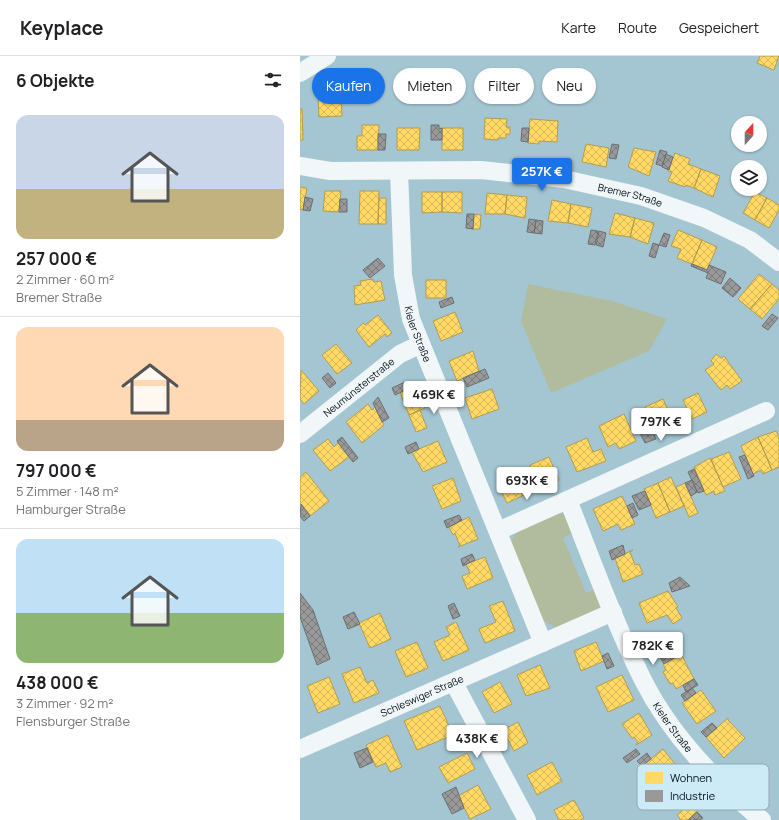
<!DOCTYPE html>
<html lang="de">
<head>
<meta charset="utf-8">
<style>
	body { margin:0; font-family:Manrope,sans-serif; background:#f2f2f2; color:#202124; height:100vh; display:flex; flex-direction:column; font-size:15px; white-space:nowrap }
	* { box-sizing:border-box; margin:0 }
	p { font-size:13px; color:#757577 }
	.icon { flex:none; width:22px; height:22px; fill:none; stroke:currentColor; stroke-width:2; stroke-linecap:round; stroke-linejoin:round }
	.map { position:relative; flex:1; overflow:hidden }
	.sheet { display:flex; flex-direction:column; background:#fff; width:300px }
	.sheet>* { flex:none }
	.hud { position:absolute; left:12px; top:12px; width:380px; height:36px; display:flex; gap:8px }
	.needle { width:26px; rotate:21deg }
	.buttons { position:absolute; left:431px; top:60px; display:grid; gap:8px }
	.buttons a { display:grid; place-items:center; width:36px; height:36px; border-radius:50%; background:#fff; box-shadow:0 1px 3px #0004; font-size:20px }
	.price { position:absolute; translate:-50% -34px; padding:0 9px; border-radius:4px; background:#fff; color:#222; font-size:13px; line-height:26px; filter:drop-shadow(0 1px 2px #0008) }
	.price::after { content:''; position:absolute; left:50%; top:24px; width:12px; height:9px; margin-left:-6px; background:inherit; clip-path:polygon(0 0,100% 0,50% 100%) }
	.price.on { background:#1a73e8; color:#fff }
	ul { padding:0; list-style:none }
	li { display:grid; align-content:center; gap:8px; height:212px; padding:0 16px }
	li+li { border-top:1px solid #e0e0e0 }
	li span { display:grid; place-items:center; height:124px; border-radius:12px; color:#555 }
	li>.icon { margin-inline-start:auto }
	span .icon { width:72px; height:72px; fill:#fffc; stroke-width:1 }
	li b { font-size:17px }
	h2 { display:flex; justify-content:space-between; align-items:center; height:48px; padding:0 16px; font-size:17px }
	.pill { padding:0 14px; border-radius:18px; background:#fff; box-shadow:0 1px 3px #0004; font-size:14px; line-height:36px }
	.pill.on { background:#1a73e8; color:#fff }
	header { display:flex; align-items:center; gap:24px; box-sizing:border-box; height:56px; padding:0 20px; background:#fff; border-bottom:1px solid #e0e0e0 }
	header strong { font-size:19px }
	nav { display:flex; gap:22px; margin-inline-start:auto; font-size:14px }
	main { display:flex; flex:1; min-height:0 }
	.map>svg:first-child { display:block }
	.park { fill:#b1bc9f }
	.homes { fill:url(#homes-cross-hatch); stroke:#b29c4e }
	.industry { fill:url(#industry-cross-hatch); stroke:#6b7072 }
	.lines { fill:none; stroke-linecap:round; stroke-linejoin:round }
	.street { stroke:#f1f6f8; stroke-width:18 }
	.labels { text-anchor:middle; dominant-baseline:central; stroke-width:4; stroke-linejoin:round; paint-order:stroke }
	.street-label { font-size:10px; fill:#000f17; stroke:#cdebf6 }
	.key { fill:#cdebf6; stroke:#90a9b3; stroke-width:1 }
	.key-label { font-size:11px; fill:#000f17 }
</style>
</head>
<body>
<header>
<strong>Keyplace</strong>
<nav><a>Karte</a><a>Route</a><a>Gespeichert</a></nav>
</header>
<main>
<section class="sheet">
<h2>6 Objekte<svg class="icon" aria-label="filters" viewBox="0 0 24 24"><path d="M4 7h16M4 17h16"/><circle cx="9" cy="7" r="2"/><circle cx="15" cy="17" r="2"/></svg></h2>
<ul>
<li><span style="background:linear-gradient(#c9d6e8 60%,#c2b280 0)"><svg class="icon" aria-label="home" viewBox="0 0 24 24"><path d="M3 11l9-7 9 7M6 9v11h12V9"/></svg></span><div><b>257 000 €</b><p>2 Zimmer · 60 m²</p><p>Bremer Straße</p></div></li>
<li><span style="background:linear-gradient(#ffd9b3 75%,#b9a48a 0)"><svg class="icon" aria-label="home" viewBox="0 0 24 24"><path d="M3 11l9-7 9 7M6 9v11h12V9"/></svg></span><div><b>797 000 €</b><p>5 Zimmer · 148 m²</p><p>Hamburger Straße</p></div></li>
<li><span style="background:linear-gradient(#bfe0f5 60%,#8fb573 0)"><svg class="icon" aria-label="home" viewBox="0 0 24 24"><path d="M3 11l9-7 9 7M6 9v11h12V9"/></svg></span><div><b>438 000 €</b><p>3 Zimmer · 92 m²</p><p>Flensburger Straße</p></div></li>
</ul>
</section>
<div class="map">
<svg width="479" height="764" viewBox="0 0 479 764">
	<defs>
		<pattern id="homes-cross-hatch" width="8" height="8" patternUnits="userSpaceOnUse"><rect width="8" height="8" fill="#ffd966"/><path d="M0 0l8 8M0 8l8-8" fill="none" stroke="#d9b958"/></pattern>
		<pattern id="industry-cross-hatch" width="8" height="8" patternUnits="userSpaceOnUse"><rect width="8" height="8" fill="#999"/><path d="M0 0l8 8M0 8l8-8" fill="none" stroke="#7a7b7c"/></pattern>
	</defs>
	<rect width="100%" height="100%" fill="#a4c6d2"/>
	<path class="park" d="M228,228L312,245L367,263L349,295L251,337L221,265Z
		M260,457L271,461L275,476L263,482L286,537L298,532L303,547L299,556L258,572L243,565L211,486L217,475Z"/>
	<path class="homes" d="M460,0H479L474,14L457,7Z
		M62,15H72L73,37H55L54,18H63Z
		M18,40H41L42,60L19,61Z
		M0,53H2L3,84H0Z
		M185,62L207,63L206,71H210V78H206V82H198V84L184,83Z
		M230,63L258,65L257,86L239,85V88L228,87Z
		M62,69H79L78,94H57V80H62Z
		M97,72H120L119,94H97Z
		M142,72H163V94H142Z
		M286,88L309,92L306,111L282,106Z
		M334,92L356,96L349,120L328,111Z
		M375,97L390,103L388,108L401,113L394,132L386,129L385,131L368,125L372,116L368,115Z
		M401,113L420,120L413,141L394,132Z
		M0,131L7,132L3,154L0,153Z
		M25,135H41L39,156L23,155Z
		M60,135H79L78,168H59Z
		M122,136H142V156L122,157Z
		M142,136H162V157L142,156Z
		M455,136L467,142L455,164L443,157Z
		M187,137L207,139L205,158H185Z
		M207,139L227,141L225,162L205,158Z
		M79,142H86V168H78Z
		M467,142L479,149V154L469,172L455,164Z
		M252,144L271,148L268,167L248,165Z
		M271,148L292,152L288,171L268,167Z
		M315,157L335,162L330,181L309,178Z
		M174,158L181,159L180,173H173Z
		M335,162L354,167L348,188L330,181Z
		M378,174L402,184L392,208L377,202L381,193L371,190Z
		M402,184L417,191L407,214L392,208Z
		M459,218L472,228L450,253L438,243Z
		M73,223L74,226L81,225L85,244L55,249L54,230L61,229L60,225Z
		M126,224H146V242H126Z
		M472,228L479,234V243L462,263L450,253Z
		M155,256L163,276L141,285L133,265Z
		M78,259L92,277L87,281L85,278L69,291L56,274L63,267L65,269Z
		M36,288L52,307L37,318L22,299Z
		M173,295L179,315L157,325L149,305Z
		M416,298L421,302L424,300L442,325L430,333L427,329L421,334L405,314L414,308L411,305Z
		M1,314L19,335L4,348L0,343Z
		M116,330L125,352L109,359L100,336Z
		M192,333L199,353L172,363L165,342Z
		M398,337L407,356L392,363L383,344Z
		M363,343L375,369L363,374L362,372L353,376L346,361L349,359L345,351Z
		M68,348L72,354L75,351L84,369L62,387L46,366Z
		M120,354L127,372L116,376L109,359Z
		M324,358L336,385L319,393L316,387L308,391L299,370Z
		M476,375L479,381V411L472,414L458,381Z
		M458,381L472,414L463,418L461,414L453,418L441,390Z
		M287,382L293,396L301,393L306,405L277,416L266,391Z
		M28,383L34,391L38,387L49,401L30,415L13,394Z
		M138,385L147,406L123,416L112,396Z
		M429,396L441,423L423,431L411,403Z
		M249,401L259,424L240,432L230,409Z
		M410,402L425,435L415,439L414,435L406,439L394,411Z
		M6,416L29,445L10,460L0,447V421Z
		M218,419L226,438L207,447L198,428Z
		M371,421L384,450L370,456L358,427Z
		M153,422L161,445L142,453L132,430Z
		M358,427L370,456L356,462L344,433Z
		M385,427L398,457L389,461L376,431Z
		M322,440L335,468L321,474L318,468L303,475L293,453Z
		M169,461L178,483L158,491L160,490L155,477L153,479L149,471Z
		M333,494L330,496L335,509L339,508L343,518L323,526L315,502Z
		M185,501L193,522L167,533L162,520L170,517L166,508Z
		M368,535L378,551L376,552L382,562L373,568L367,559L347,567L339,547Z
		M203,545L215,575L185,587L179,573L196,566L189,550Z
		M80,557L91,583L70,592L59,567Z
		M156,566L169,594L143,605L134,586L150,579L146,571Z
		M117,586L128,612L106,621L95,595Z
		M296,586L304,605L281,615L274,595Z
		M381,598L394,623L376,633L373,627L370,628L363,616L366,614L363,608Z
		M240,609L250,632L226,640L217,619Z
		M60,611L67,627L73,624L79,637L54,647L42,618Z
		M322,619L334,644L308,656L296,631Z
		M29,621L40,648L18,657L7,630Z
		M200,626L212,648L194,657L182,636Z
		M401,634L416,655L397,668L382,647Z
		M140,650L153,679L117,694L104,665Z
		M339,657L352,679L336,689L338,686L334,681L332,682L322,668Z
		M428,662V664L445,682L424,702L406,681Z
		M218,666L228,687L214,695L203,674Z
		M88,679L102,711L90,716L86,707L76,711L66,689Z
		M363,693L378,712L361,725L353,715L348,718L342,710Z
		M167,697L175,713L148,727L139,711Z
		M252,706L262,725L237,739L227,719Z
		M389,725L408,745L388,764H381L377,759L382,755L370,743Z
		M178,729L191,753L170,763L158,740Z
		M274,744L284,762L280,764H259L254,754Z"/>
	<path class="industry" d="M131,69H139V73L142,72V84H131Z
		M222,72H229L228,86L221,85Z
		M78,78H86L85,94H78Z
		M312,88L319,89L316,103L309,102Z
		M360,94L367,96L362,110L356,108Z
		M366,98L373,101L369,114L362,111Z
		M5,141L13,143L10,155L3,154Z
		M40,143H47V156H39Z
		M167,158H174L173,173L166,172Z
		M229,163L236,164L234,177L227,176Z
		M236,164L243,165L242,178L234,177Z
		M291,174L298,175L295,189L288,188Z
		M299,175L306,177L303,191L296,189Z
		M364,177L370,179L366,191L359,189Z
		M353,187L359,189L355,202L349,200Z
		M78,202L85,210L70,222L63,214Z
		M392,208L407,214L409,209L426,216L421,228L406,222L408,217L391,210Z
		M430,222L441,232L433,241L422,232Z
		M152,241L154,247L141,252L139,246Z
		M472,258L478,262L468,274L462,270Z
		M185,313L189,322L167,331L163,322Z
		M28,317L36,327L30,332L22,322Z
		M105,326L108,333L95,339L92,332Z
		M78,341L89,362L82,366L73,347Z
		M350,370L356,383L345,387L339,375Z
		M42,381L58,402L53,406L37,385Z
		M116,386L119,393L108,398L105,391Z
		M445,399L454,420L448,423L439,401Z
		M394,413L404,435L398,437L388,416Z
		M392,424L397,436L391,440L385,427Z
		M345,435L351,449L339,454L332,440Z
		M333,447L338,459L332,462L327,450Z
		M1,448L10,460L4,465L0,460Z
		M159,459L162,464L147,472L144,465Z
		M323,489L325,498L312,504L309,495Z
		M172,498L175,504L163,510L161,503Z
		M380,521L390,530L372,536L369,527Z
		M0,537L13,554L30,603L17,609L0,561Z
		M154,547L160,560L153,563L148,550Z
		M54,556L60,568L48,573L43,561Z
		M373,594L376,601L364,608L360,601Z
		M308,597L314,610L307,613L302,600Z
		M394,623L398,629L386,636L383,629Z
		M392,632L396,637L385,645L381,639Z
		M412,667L417,672L406,681L401,676Z
		M67,692L73,706L60,712L54,697Z
		M336,693L340,698L327,707L323,702Z
		M347,697L351,703L342,710L337,705Z
		M156,731L164,752L152,758L142,738Z
		M397,756L403,762L400,764H388Z"/>
	<g class="lines">
		<g class="street">
			<path d="M0,17L27,0"/>
			<path id="s1" d="M0,110L30,115L181,114L264,123L341,140L404,162L450,184L479,206"/>
			<path id="s2" d="M99,115L103,219L111,263L243,587"/>
			<path id="s3" d="M0,378L100,298L121,288"/>
			<path id="s4" d="M268,444C292,504 314,566 343,624C370,678 415,725 462,764"/>
			<path d="M198,475L466,355"/>
			<path d="M154,627L227,764"/>
			<path id="s5" d="M0,693L313,556"/>
		</g>
	</g>
	<g class="labels">
		<g class="street-label">
			<text stroke="none"><textPath href="#s1" startOffset="333">Bremer Straße</textPath></text>
			<text stroke="none"><textPath href="#s2" startOffset="165">Kieler Straße</textPath></text>
			<text stroke="none"><textPath href="#s3" startOffset="75">Neumünsterstraße</textPath></text>
			<text stroke="none"><textPath href="#s5" startOffset="133">Schleswiger Straße</textPath></text>
			<text stroke="none"><textPath href="#s4" startOffset="251">Kieler Straße</textPath></text>
		</g>
	</g>
	<rect x="337" y="708" width="132" height="46" rx="6" class="key"/>
	<rect x="345" y="716" width="18" height="12" fill="#ffd966"/>
	<rect x="345" y="734" width="18" height="12" fill="#999"/>
	<g class="key-label">
		<text x="370" y="726">Wohnen</text>
		<text x="370" y="744">Industrie</text>
	</g>
</svg>
<div class="buttons">
<a><svg class="needle" viewBox="-14 -14 28 28"><path d="M0-13l5 13h-10z" fill="#e53935"/><path d="M0 13l5-13h-10z" fill="#757577"/></svg></a>
<a><svg class="icon" aria-label="layers" viewBox="0 0 24 24"><path d="M12 4l9 5-9 5-9-5zM3 14l9 5 9-5"/></svg></a>
</div>
<b class="price on" style="left:242px;top:136px">257K €</b>
<b class="price" style="left:134px;top:359px">469K €</b>
<b class="price" style="left:361px;top:386px">797K €</b>
<b class="price" style="left:227px;top:445px">693K €</b>
<b class="price" style="left:353px;top:610px">782K €</b>
<b class="price" style="left:177px;top:703px">438K €</b>
<div class="hud">
<a class="pill on">Kaufen</a>
<a class="pill">Mieten</a>
<a class="pill">Filter</a>
<a class="pill">Neu</a>
</div>
</div>
</main>
</body>
</html>
